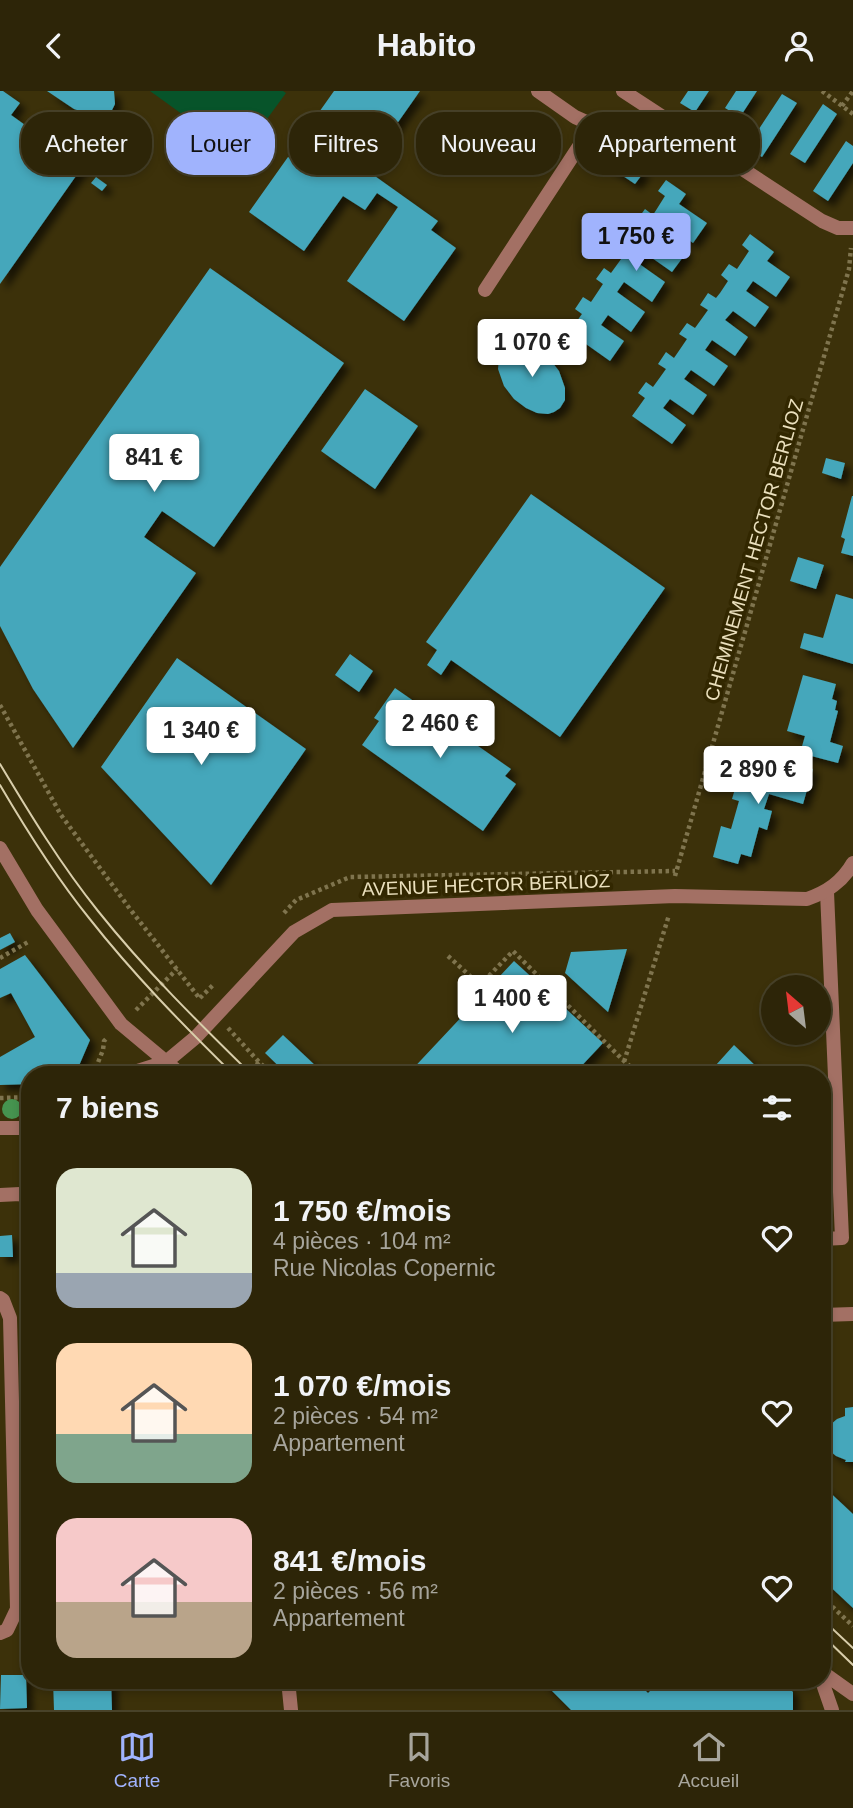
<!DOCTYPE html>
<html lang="fr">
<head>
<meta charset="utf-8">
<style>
	body { margin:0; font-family:Arial,sans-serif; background:#393116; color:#f1f3f6; height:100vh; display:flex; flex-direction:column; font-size:26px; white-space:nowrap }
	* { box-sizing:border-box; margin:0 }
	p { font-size:23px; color:#a7a59c }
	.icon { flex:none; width:38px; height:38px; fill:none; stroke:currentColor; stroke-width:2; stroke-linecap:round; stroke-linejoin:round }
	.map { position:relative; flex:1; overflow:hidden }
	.side { position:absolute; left:21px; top:975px; width:810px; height:623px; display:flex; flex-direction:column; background:#2d2508; border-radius:28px; box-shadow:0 4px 10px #0003,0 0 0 2px #484229 }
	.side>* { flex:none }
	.top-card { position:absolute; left:21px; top:21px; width:812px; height:63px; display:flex; gap:14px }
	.needle { width:46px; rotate:332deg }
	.tools { position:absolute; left:761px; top:884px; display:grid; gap:14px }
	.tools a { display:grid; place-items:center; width:70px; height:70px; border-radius:50%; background:#2d2508; box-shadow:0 4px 10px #0003,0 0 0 2px #484229; font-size:35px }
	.price { position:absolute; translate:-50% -60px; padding:0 16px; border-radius:7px; background:#fff; color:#222; font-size:23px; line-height:46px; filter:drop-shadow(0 2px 4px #0008) }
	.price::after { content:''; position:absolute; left:50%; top:42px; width:21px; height:16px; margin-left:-10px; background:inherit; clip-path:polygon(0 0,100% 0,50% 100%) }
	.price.selected { background:#a0b3fd; color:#111 }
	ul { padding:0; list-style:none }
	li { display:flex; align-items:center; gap:21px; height:175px; padding:0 35px }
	li span { display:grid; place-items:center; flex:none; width:196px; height:140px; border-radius:21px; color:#555 }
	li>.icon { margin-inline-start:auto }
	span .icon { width:84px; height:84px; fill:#fffc; stroke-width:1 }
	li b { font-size:30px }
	h2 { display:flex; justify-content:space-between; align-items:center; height:84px; padding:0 35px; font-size:30px }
	.chip { padding:0 24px; border-radius:28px; background:#2d2508; box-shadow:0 4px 10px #0003,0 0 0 2px #484229; font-size:24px; line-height:63px }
	.chip.selected { background:#a0b3fd; color:#111 }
	header { display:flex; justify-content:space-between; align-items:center; height:91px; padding:0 35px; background:#2d2508; font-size:32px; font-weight:800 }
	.tabs { display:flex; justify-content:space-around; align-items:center; height:98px; border-top:2px solid #484229; background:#2d2508; font-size:19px; color:#a7a59c }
	.tabs a { display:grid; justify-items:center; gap:4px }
	.tabs .selected { color:#a0b3fd }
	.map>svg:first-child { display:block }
	.green { fill:#07542a }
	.building { fill:#45a7bb; filter:url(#shadow) }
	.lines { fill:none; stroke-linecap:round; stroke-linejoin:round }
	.path { stroke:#7f744e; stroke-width:4.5; stroke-dasharray:3.5 3.5; stroke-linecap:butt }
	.service { stroke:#a37064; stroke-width:14 }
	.minor { stroke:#a37064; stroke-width:14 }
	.tram { stroke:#d9ceab; stroke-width:2 }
	.tree { fill:#46934f }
	.labels { text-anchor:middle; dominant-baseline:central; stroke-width:7; stroke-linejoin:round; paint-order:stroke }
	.street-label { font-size:19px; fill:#ebe0bd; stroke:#322700 }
</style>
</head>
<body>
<header><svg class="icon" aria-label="back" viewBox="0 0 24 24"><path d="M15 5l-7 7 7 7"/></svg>Habito<svg class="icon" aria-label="person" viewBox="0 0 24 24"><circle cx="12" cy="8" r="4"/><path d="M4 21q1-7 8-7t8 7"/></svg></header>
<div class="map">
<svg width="853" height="1619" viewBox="0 0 853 1619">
	<defs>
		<filter id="shadow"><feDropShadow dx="6" dy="6" stdDeviation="3.5" flood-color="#0009"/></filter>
	</defs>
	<rect width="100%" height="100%" fill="#3c310a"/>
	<path class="green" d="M150,0H283L286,2L240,65Z"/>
	<path class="building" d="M0,0H3L20,12L11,24L83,75L0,193Z
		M47,0H114L115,13L112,19L106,24H92L74,18Z
		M334,0H420L365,78L438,130L431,139L456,157L404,230L347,190L398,116L377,102L365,119L343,105L304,160L249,121L288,66L291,68L308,43L305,41Z
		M688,0H709L695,21L680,12Z
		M736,0H757L740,26L725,17Z
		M782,3L797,12L762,66L747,56Z
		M823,13L837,23L805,72L790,63Z
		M846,50L853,55V72L828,110L813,100Z
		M614,60L644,81L635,93L605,73Z
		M96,86L107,94L102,100L91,92Z
		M666,89L686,103L679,113L707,132L693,152L666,132L658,142L686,162L672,181L645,162L638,172L665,191L652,211L624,191L617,201L645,221L631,241L608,224L601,234L624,250L610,270L569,241L582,223L575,218L583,206L591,211L603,193L596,188L604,177L611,182L624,164L616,159L624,147L632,153L645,135L637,129L645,118L653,124L665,105L658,100Z
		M750,143L774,161L767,170L790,186L776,206L753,190L746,200L769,216L755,236L733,220L725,229L748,246L735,265L712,249L705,259L728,275L714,295L691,279L684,288L707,304L693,324L670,308L663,317L686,334L672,353L632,325L645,307L638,302L646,291L653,296L666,278L658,273L666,261L674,267L687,248L679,243L687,232L695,237L708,219L700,214L708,202L716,207L720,202L728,190L721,184L729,173L737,178L749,160L742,154Z
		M210,177L344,272L214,456L162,420L144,446L196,482L73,657L33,598L0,535V476Z
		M514,253H525L542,261L549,267L559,280L565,297V309L560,317L554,321L548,323L537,322L526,317L514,308L504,295L498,278L499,267L505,256Z
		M365,298L418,335L375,398L321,360Z
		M826,367L845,372L841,388L822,382Z
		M531,403L665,497L560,646L451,569L441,584L427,574L437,559L426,551Z
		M852,405H853V465L841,462L845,448L841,446Z
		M798,466L824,474L816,498L790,490Z
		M836,503L853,508V573L800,557L804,542L823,547Z
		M350,563L373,580L359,601L335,584Z
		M177,567L306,658L211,794L101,676Z
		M803,584L836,593L832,608L837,610L835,619L838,620L830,651L843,655L838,672L800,662L805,645L787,640Z
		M395,597L511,678L505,685L516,693L483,740L362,654L379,630L374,627Z
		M743,671L790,684L793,672L813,678L803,713L769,703L764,718L772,720L767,739L759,736L751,766L741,763L738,773L713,766L721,735L731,738L739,710L732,708Z
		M10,842L15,851L0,859V847Z
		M627,858L608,921L565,882L571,861Z
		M25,864L90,949L75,984H30V993L0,994V966L35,946L11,902L0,907V878Z
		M514,870L603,952L573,984H407Z
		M283,944L319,978L313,984H288L265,962Z
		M734,954L765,984H707Z
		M12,1144L13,1166H0V1145Z
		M853,1316V1371H845L846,1369L836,1365L830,1360L826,1346L830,1334L837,1328L845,1325V1317Z
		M822,1394L853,1423V1517L822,1488Z
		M1,1584H26L27,1617L0,1618Z
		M53,1589H71V1598L94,1597V1589H111L112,1619H54Z
		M541,1589H635L648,1602L661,1589H781L793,1601V1619H571Z"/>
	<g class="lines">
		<path class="path" d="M822,0L853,23
			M842,15L853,0
			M0,614L61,724L130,818L200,908
			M675,785L849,178L851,157
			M284,822L296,809L350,786L675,780
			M448,865L480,894L513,860L624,970L640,984
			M0,867L28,851
			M200,907L214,893
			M136,919L177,878
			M228,937L259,971L273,984
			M93,984L103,959L104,950L107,947
			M247,984L259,971
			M620,984L669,824
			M0,1007L30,1006
			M822,1506L853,1535"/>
		<path class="service" d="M485,199L593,34L575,26L538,0
			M0,1104L20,1103L30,1109
			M822,1148L842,1147L827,801
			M822,1224L853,1223
			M288,1589L291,1619"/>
		<path class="minor" d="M623,0L822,130L838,137H853
			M0,757L37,819L121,933L182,984
			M125,984L166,971L196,946L294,841L332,819L675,805L807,808C827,801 842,791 853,772
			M0,1037H30
			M0,1207L3,1209L10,1227L17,1518L7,1539L0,1542
			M822,1581L853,1603
			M823,1582L824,1596L832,1619"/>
		<path class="tram" d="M0,673C30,723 61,774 98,820C145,879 198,931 252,984
			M0,694C27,740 55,785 89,827C133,883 183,934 234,984
			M822,1528L853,1557
			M822,1544L853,1574"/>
	</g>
	<circle class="tree" cx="12" cy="1018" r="10"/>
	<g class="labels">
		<g class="street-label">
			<text transform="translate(754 459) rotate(-74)">CHEMINEMENT HECTOR BERLIOZ</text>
			<text transform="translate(486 794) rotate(-2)">AVENUE HECTOR BERLIOZ</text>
		</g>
	</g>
</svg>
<div class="tools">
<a><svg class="needle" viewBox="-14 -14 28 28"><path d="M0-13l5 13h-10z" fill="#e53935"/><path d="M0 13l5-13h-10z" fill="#a7a59c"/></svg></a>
</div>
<b class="price selected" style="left:636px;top:182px">1 750 €</b>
<b class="price" style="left:532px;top:288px">1 070 €</b>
<b class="price" style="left:154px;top:403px">841 €</b>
<b class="price" style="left:440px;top:669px">2 460 €</b>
<b class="price" style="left:201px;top:676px">1 340 €</b>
<b class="price" style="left:758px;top:715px">2 890 €</b>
<b class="price" style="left:512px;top:944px">1 400 €</b>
<div class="top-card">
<a class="chip">Acheter</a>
<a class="chip selected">Louer</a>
<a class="chip">Filtres</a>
<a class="chip">Nouveau</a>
<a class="chip">Appartement</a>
</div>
<section class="side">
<h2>7 biens<svg class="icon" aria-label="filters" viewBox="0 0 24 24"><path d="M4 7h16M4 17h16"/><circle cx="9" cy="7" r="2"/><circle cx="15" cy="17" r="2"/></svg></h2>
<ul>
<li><span style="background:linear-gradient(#dfe7d0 75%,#9aa5b1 0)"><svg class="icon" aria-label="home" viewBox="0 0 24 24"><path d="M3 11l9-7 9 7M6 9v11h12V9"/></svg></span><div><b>1 750 €/mois</b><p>4 pièces · 104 m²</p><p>Rue Nicolas Copernic</p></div><svg class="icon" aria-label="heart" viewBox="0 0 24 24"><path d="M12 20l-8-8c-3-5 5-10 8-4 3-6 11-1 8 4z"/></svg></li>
<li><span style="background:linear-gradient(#ffd9b3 65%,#7fa58c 0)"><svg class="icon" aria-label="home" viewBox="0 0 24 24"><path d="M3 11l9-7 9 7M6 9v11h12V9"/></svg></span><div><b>1 070 €/mois</b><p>2 pièces · 54 m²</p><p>Appartement</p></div><svg class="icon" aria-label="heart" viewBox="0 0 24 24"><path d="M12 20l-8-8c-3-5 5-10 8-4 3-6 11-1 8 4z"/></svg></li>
<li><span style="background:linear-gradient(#f6c9c9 60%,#b9a48a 0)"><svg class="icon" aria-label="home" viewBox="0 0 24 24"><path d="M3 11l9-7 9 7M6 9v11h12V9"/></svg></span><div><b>841 €/mois</b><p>2 pièces · 56 m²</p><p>Appartement</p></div><svg class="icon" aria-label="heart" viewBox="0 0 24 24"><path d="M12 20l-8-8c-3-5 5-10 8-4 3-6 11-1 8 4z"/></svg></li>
</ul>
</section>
</div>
<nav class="tabs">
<a class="selected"><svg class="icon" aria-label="map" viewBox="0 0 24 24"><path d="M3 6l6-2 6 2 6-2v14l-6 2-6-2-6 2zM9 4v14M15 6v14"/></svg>Carte</a>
<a><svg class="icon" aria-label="saved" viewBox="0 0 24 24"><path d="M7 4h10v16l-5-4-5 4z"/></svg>Favoris</a>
<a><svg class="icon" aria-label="home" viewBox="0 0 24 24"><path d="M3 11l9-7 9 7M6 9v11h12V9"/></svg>Accueil</a>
</nav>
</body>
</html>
